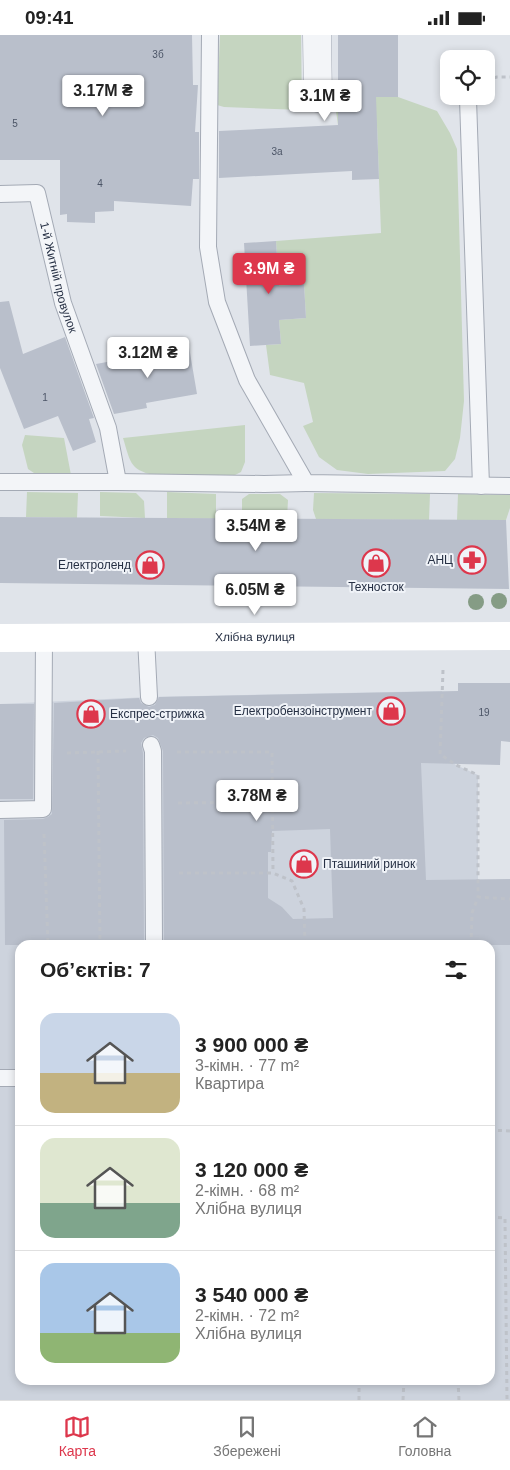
<!DOCTYPE html>
<html lang="uk">
<head>
<meta charset="utf-8">
<style>
	body { margin:0; font-family:Helvetica,sans-serif; background:#f2f2f2; color:#222; height:100vh; display:flex; flex-direction:column; font-size:19px; white-space:nowrap }
	* { box-sizing:border-box; margin:0 }
	p { font-size:16px; color:#767676 }
	.icon { flex:none; width:28px; height:28px; fill:none; stroke:currentColor; stroke-width:2; stroke-linecap:round; stroke-linejoin:round }
	.map { position:relative; flex:1; overflow:hidden }
	.side { position:absolute; left:15px; top:905px; width:480px; height:445px; display:flex; flex-direction:column; background:#fff; border-radius:15px; box-shadow:0 2px 8px #0003 }
	.side>* { flex:none }
	.fabs { position:absolute; left:440px; top:15px; display:grid; gap:10px }
	.fabs a { display:grid; place-items:center; width:55px; height:55px; border-radius:10px; background:#fff; box-shadow:0 2px 8px #0003; font-size:25px }
	.price { position:absolute; translate:-50% -42px; padding:0 11px; border-radius:5px; background:#fff; color:#222; font-size:16px; line-height:32px; filter:drop-shadow(0 1px 2px #0008) }
	.price::after { content:''; position:absolute; left:50%; top:30px; width:15px; height:11px; margin-left:-8px; background:inherit; clip-path:polygon(0 0,100% 0,50% 100%) }
	.price.active { background:#dd374c; color:#fff }
	ul { padding:0; list-style:none }
	li { display:flex; align-items:center; gap:15px; height:125px; padding:0 25px }
	li+li { border-top:1px solid #e0e0e0 }
	li span { display:grid; place-items:center; flex:none; width:140px; height:100px; border-radius:15px; color:#555 }
	li>.icon { margin-inline-start:auto }
	span .icon { width:60px; height:60px; fill:#fffc; stroke-width:1 }
	li b { font-size:21px }
	h2 { display:flex; justify-content:space-between; align-items:center; height:60px; padding:0 25px; font-size:21px }
	.status { display:flex; justify-content:space-between; align-items:center; height:35px; padding:0 25px; background:#fff; direction:ltr }
	.status svg { height:14px; fill:currentColor }
	.tabs { display:flex; justify-content:space-around; align-items:center; height:70px; border-top:1px solid #e0e0e0; background:#fff; font-size:14px; color:#767676 }
	.tabs a { display:grid; justify-items:center; gap:2px }
	.tabs .active { color:#dd374c }
	.map>svg:first-child { display:block }
	.built { fill:#cdd3dd; fill-rule:evenodd }
	.green { fill:#c5d5c0 }
	.building { fill:#b9bfcb; fill-rule:evenodd }
	.lines { fill:none; stroke-linecap:round; stroke-linejoin:round }
	.lane-casing { stroke:#a4aab5; stroke-width:18 }
	.street-casing { stroke:#a4aab5; stroke-width:29 }
	.path { stroke:#bec2c9; stroke-width:3; stroke-dasharray:4 4; stroke-linecap:butt }
	.lane { stroke:#f3f5f8; stroke-width:16 }
	.street { stroke:#f3f5f8; stroke-width:28 }
	.secondary { stroke:#fff; stroke-width:28 }
	.tree { fill:#859c85 }
	.labels { text-anchor:middle; dominant-baseline:central; stroke-width:4; stroke-linejoin:round; paint-order:stroke }
	.number-label { font-size:10px; fill:#4b5466 }
	.street-label { font-size:12px; fill:#263044; stroke:#f0f3f8 }
	.poi-label { font-size:12px; fill:#263044; stroke:#f0f3f8; text-anchor:end }
</style>
</head>
<body>
<div class="status"><b>09:41</b><svg viewBox="0 0 49 12"><path d="M0 12V9h3v3zM5 12V6h3v6zM10 12V3h3v9zM15 12V0h3v12zM26 1h20v11H26zM47 4h2v5h-2z"/></svg></div>
<div class="map">
<svg width="510" height="1365" viewBox="0 0 510 1365">
	<rect width="100%" height="100%" fill="#e0e4ea"/>
	<path class="built" d="M442,656L440,719L456,730L478,740V862L510,864V1365H0V669L149,662ZM20,910H490V1345H20Z"/>
	<path class="green" d="M220,0H301L302,75L224,72L217,70Z
		M338,62H398L437,76L450,98L457,114L464,366L460,403L455,424L445,436L368,439L337,435L319,422L303,391L313,387L304,348L270,340L266,310L281,309L279,285L306,283L304,249L279,251L276,206L381,198L377,90H338L336,76Z
		M245,390V427L241,437L233,441L154,440C129,435 130,425 123,403Z
		M25,400L64,403L71,440H37L28,434L22,410Z
		M27,457L78,458L77,483L26,482Z
		M100,457L136,458L144,466L145,483L100,481Z
		M167,457L216,459V484L167,483Z
		M314,458L430,459L429,485L316,484L313,475Z
		M249,459H280L288,465L287,484H242V464Z
		M458,459L510,460V473L506,485H457Z"/>
	<path class="building" d="M0,0H192L193,50H198L195,97H199V144H193L191,171L114,166V176L95,177V188L67,187V179L60,180V125H0Z
		M338,0H398V62H376L379,144L352,145V136L219,143V96L338,90Z
		M276,206L279,251L304,249L306,283L279,285L281,309L250,311L244,208Z
		M9,266L23,319L65,302L94,383L89,384L96,407L73,416L58,381L24,394L0,333V267Z
		M189,312L197,359L146,368L147,373L114,379L96,329Z
		M0,482L506,485L509,554L0,548Z
		M458,648H510V707L501,706L500,730L421,728L426,845L510,844V910H164L163,716L158,703L153,700L144,703L141,708L143,718L144,910H5L4,785L43,784L48,782L52,779L54,668L139,663L141,668L149,672L155,670L159,662L458,656ZM330,794L333,883L293,884L282,872L268,863V817H271L272,796Z
		M0,669H34L33,764H0Z"/>
	<g class="lines">
		<g class="lane-casing">
			<g id="lane">
				<path d="M210,0L208,212L217,267L247,345L306,448L510,451"/>
				<path d="M468,64L481,451"/>
				<path id="s1" d="M0,159L37,158L63,268L108,393L118,447"/>
				<path d="M0,447H118L264,449L306,448"/>
				<path d="M146,603L149,662"/>
				<path d="M151,710L153,716L154,910"/>
				<path d="M0,775L43,774L44,603"/>
				<path d="M0,1043H20"/>
			</g>
		</g>
		<g class="street-casing">
			<path id="street" d="M317,0L318,63"/>
		</g>
		<path class="path" d="M486,45L497,42H510
			M443,635L440,719L456,730L478,740V862
			M98,716L100,910
			M177,717H272L273,838
			M67,718L126,716
			M178,768L273,767
			M44,799L48,910
			M179,838H273L292,846L304,874L305,910
			M471,910L472,878L478,862L510,864
			M490,1095L510,1096
			M490,1182L505,1183L507,1365
			M359,1345V1365
			M458,1345L459,1365
			M403,1365L404,1345"/>
		<use href="#lane" class="lane"/>
		<use href="#street" class="street"/>
		<path class="secondary" id="s2" d="M0,603L510,601"/>
	</g>
	<g class="tree">
		<circle cx="499" cy="566" r="8"/>
		<circle cx="476" cy="567" r="8"/>
	</g>
	<defs>
		<g id="pharmacy-ring" transform="scale(1.4375)"><circle r="9.5" fill="#f0f3f8" stroke="#dd374c" stroke-width="1.5"/><path d="M-2-6h4v4h4v4h-4v4h-4v-4h-4v-4h4Z" fill="#dd374c"/></g>
		<g id="shop-ring" transform="scale(1.4375)"><circle r="9.5" fill="#f0f3f8" stroke="#dd374c" stroke-width="1.5"/><path d="M-5-2.5h2.3a2.7 3.5 0 0 1 5.4 0H5L5.5 6h-11ZM-1.5-2.5h3a1.5 2.3 0 0 0-3 0Z" fill="#dd374c"/></g>
	</defs>
	<g fill-rule="evenodd">
		<use href="#pharmacy-ring" x="472" y="525"/>
		<use href="#shop-ring" x="376" y="528"/>
		<use href="#shop-ring" x="150" y="530"/>
		<use href="#shop-ring" x="391" y="676"/>
		<use href="#shop-ring" x="91" y="679"/>
		<use href="#shop-ring" x="304" y="829"/>
	</g>
	<g class="labels">
		<g class="number-label">
			<text x="158" y="19">3б</text>
			<text x="15" y="88">5</text>
			<text x="277" y="116">3а</text>
			<text x="100" y="148">4</text>
			<text x="45" y="362">1</text>
			<text x="484" y="677">19</text>
		</g>
		<g class="street-label">
			<text stroke="none"><textPath href="#s1" startOffset="124">1-й Житній провулок</textPath></text>
			<text stroke="none"><textPath href="#s2" startOffset="255">Хлібна вулиця</textPath></text>
		</g>
		<g class="poi-label">
			<text x="453" y="525">АНЦ</text>
			<text x="131" y="530">Електроленд</text>
			<text x="376" y="552" text-anchor="middle">Техносток</text>
			<text x="372" y="676">Електробензоінструмент</text>
			<text x="110" y="679" text-anchor="start">Експрес-стрижка</text>
			<text x="323" y="829" text-anchor="start">Пташиний ринок</text>
		</g>
	</g>
</svg>
<div class="fabs">
<a><svg class="icon" aria-label="locate" viewBox="0 0 24 24"><circle cx="12" cy="12" r="6"/><path d="M12 2v4M12 18v4M2 12h4M18 12h4"/></svg></a>
</div>
<b class="price" style="left:103px;top:82px">3.17M ₴</b>
<b class="price" style="left:325px;top:87px">3.1M ₴</b>
<b class="price active" style="left:269px;top:260px">3.9M ₴</b>
<b class="price" style="left:148px;top:344px">3.12M ₴</b>
<b class="price" style="left:256px;top:517px">3.54M ₴</b>
<b class="price" style="left:255px;top:581px">6.05M ₴</b>
<b class="price" style="left:257px;top:787px">3.78M ₴</b>
<section class="side">
<h2>Об’єктів: 7<svg class="icon" aria-label="filters" viewBox="0 0 24 24"><path d="M4 7h16M4 17h16"/><circle cx="9" cy="7" r="2"/><circle cx="15" cy="17" r="2"/></svg></h2>
<ul>
<li><span style="background:linear-gradient(#c9d6e8 60%,#c2b280 0)"><svg class="icon" aria-label="home" viewBox="0 0 24 24"><path d="M3 11l9-7 9 7M6 9v11h12V9"/></svg></span><div><b>3 900 000 ₴</b><p>3-кімн. · 77 m²</p><p>Квартира</p></div></li>
<li><span style="background:linear-gradient(#dfe7d0 65%,#7fa58c 0)"><svg class="icon" aria-label="home" viewBox="0 0 24 24"><path d="M3 11l9-7 9 7M6 9v11h12V9"/></svg></span><div><b>3 120 000 ₴</b><p>2-кімн. · 68 m²</p><p>Хлібна вулиця</p></div></li>
<li><span style="background:linear-gradient(#a9c7e8 70%,#8fb573 0)"><svg class="icon" aria-label="home" viewBox="0 0 24 24"><path d="M3 11l9-7 9 7M6 9v11h12V9"/></svg></span><div><b>3 540 000 ₴</b><p>2-кімн. · 72 m²</p><p>Хлібна вулиця</p></div></li>
</ul>
</section>
</div>
<nav class="tabs">
<a class="active"><svg class="icon" aria-label="map" viewBox="0 0 24 24"><path d="M3 6l6-2 6 2 6-2v14l-6 2-6-2-6 2zM9 4v14M15 6v14"/></svg>Карта</a>
<a><svg class="icon" aria-label="saved" viewBox="0 0 24 24"><path d="M7 4h10v16l-5-4-5 4z"/></svg>Збережені</a>
<a><svg class="icon" aria-label="home" viewBox="0 0 24 24"><path d="M3 11l9-7 9 7M6 9v11h12V9"/></svg>Головна</a>
</nav>
</body>
</html>
